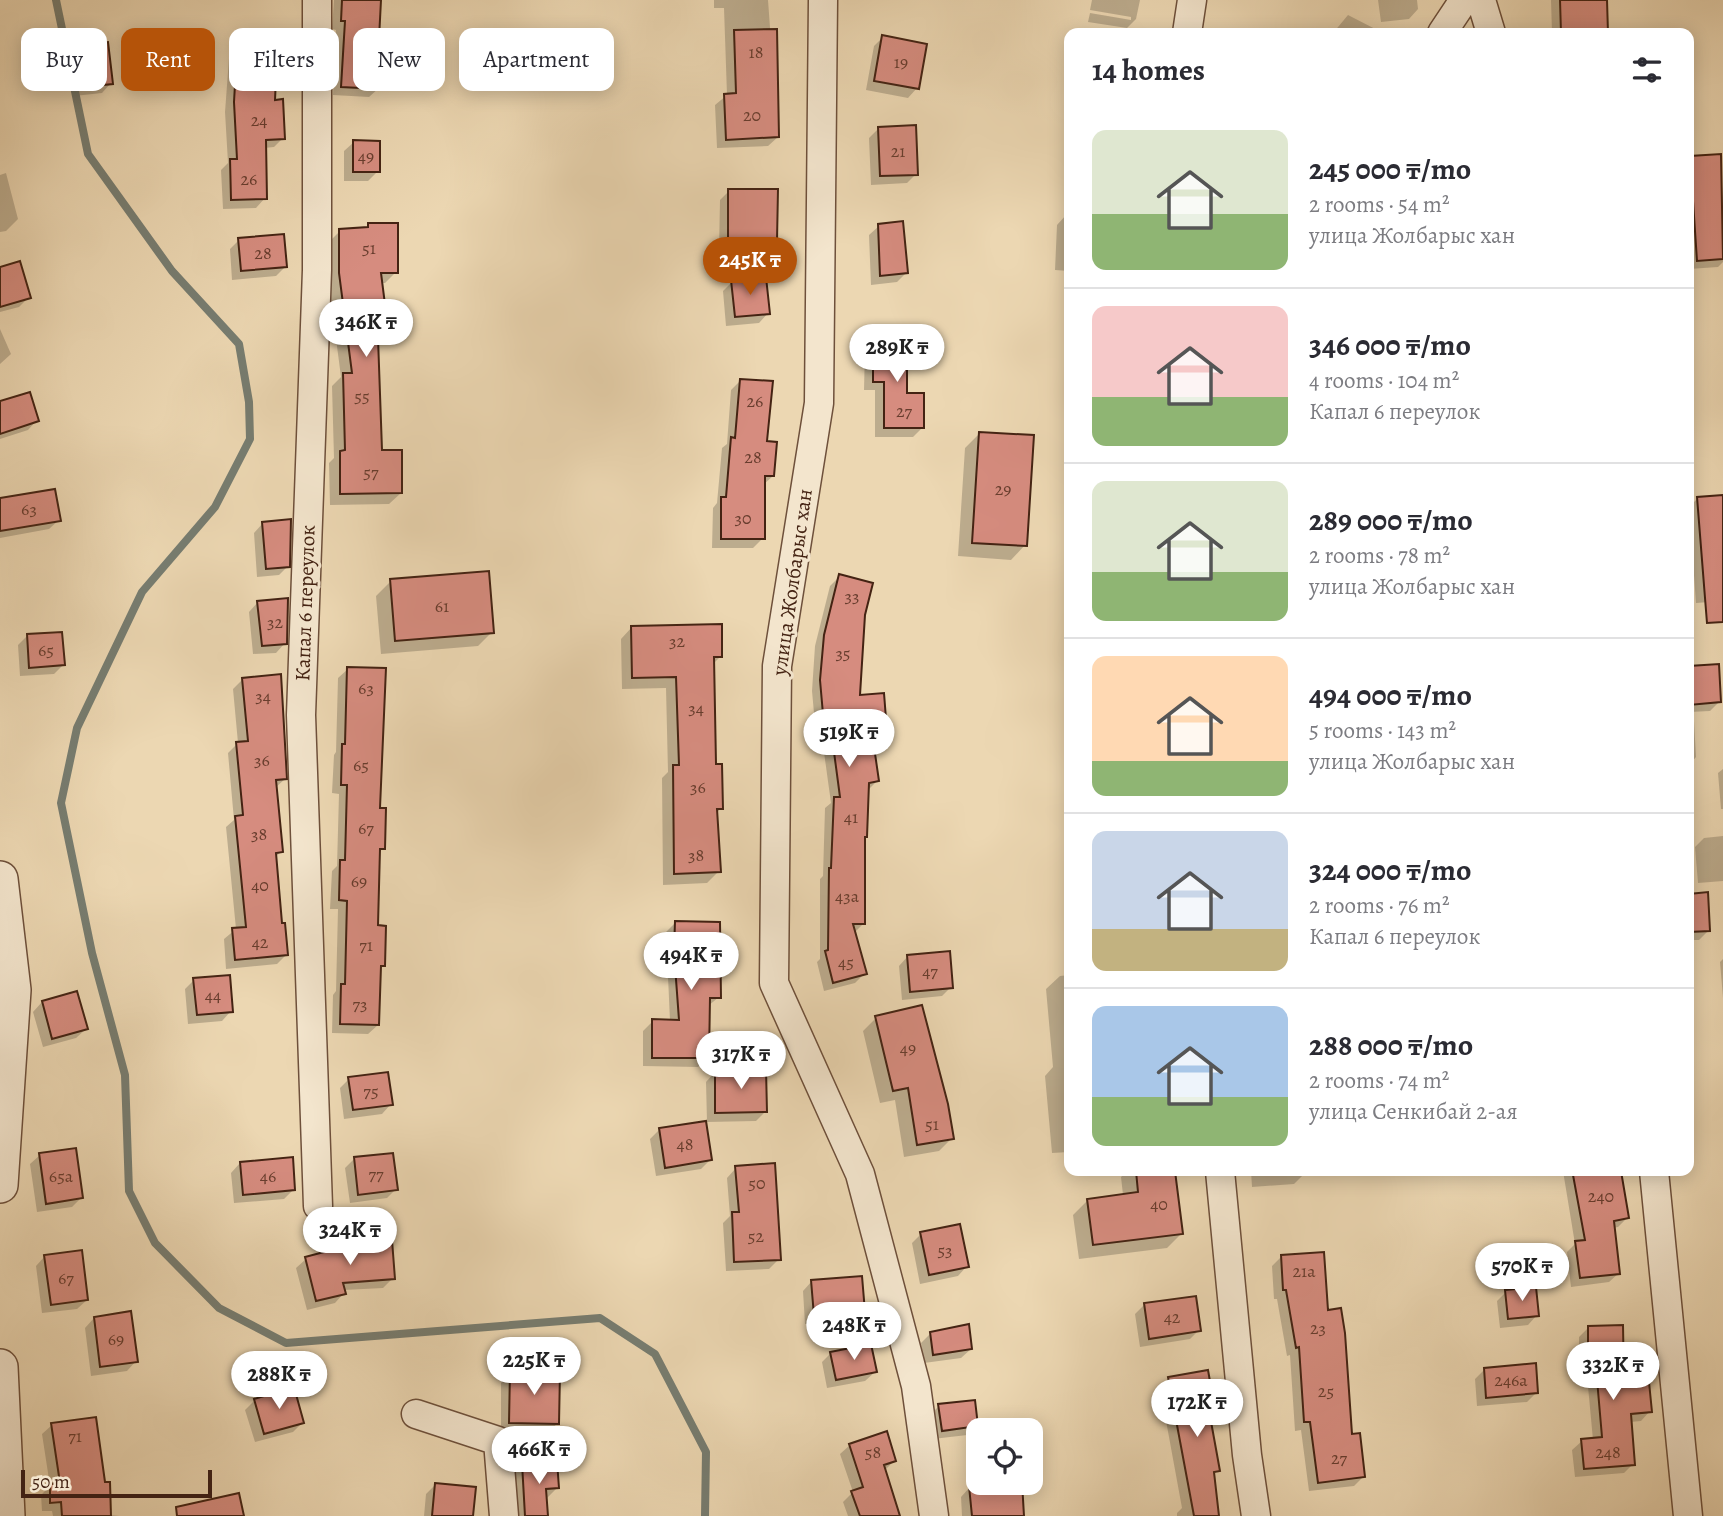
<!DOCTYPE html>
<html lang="en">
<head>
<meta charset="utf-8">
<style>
	body { margin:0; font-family:Alegreya,serif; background:#f2f2f3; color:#2b2b33; height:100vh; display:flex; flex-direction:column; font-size:26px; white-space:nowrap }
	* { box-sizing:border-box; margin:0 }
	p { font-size:23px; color:#7c7c81 }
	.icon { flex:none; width:38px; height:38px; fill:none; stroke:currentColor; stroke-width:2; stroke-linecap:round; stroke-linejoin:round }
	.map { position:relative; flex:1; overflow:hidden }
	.details { position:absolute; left:1064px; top:28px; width:630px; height:1148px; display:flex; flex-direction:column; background:#fff; border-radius:14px; box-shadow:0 4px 18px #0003 }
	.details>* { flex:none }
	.banner { position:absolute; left:21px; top:28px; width:665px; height:63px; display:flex; gap:14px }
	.controls { position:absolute; left:966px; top:1418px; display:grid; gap:14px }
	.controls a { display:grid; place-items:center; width:77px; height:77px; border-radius:14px; background:#fff; box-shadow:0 4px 18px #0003; font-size:35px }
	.scale { position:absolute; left:21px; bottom:18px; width:191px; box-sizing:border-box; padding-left:7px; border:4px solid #442313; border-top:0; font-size:19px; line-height:24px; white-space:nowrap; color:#442313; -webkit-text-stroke:5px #f3e5cd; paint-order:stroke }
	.price { position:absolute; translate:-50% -60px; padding:0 16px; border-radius:24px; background:#fff; color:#222; font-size:23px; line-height:46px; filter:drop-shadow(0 2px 4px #0008) }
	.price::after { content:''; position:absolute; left:50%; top:42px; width:21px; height:16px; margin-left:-10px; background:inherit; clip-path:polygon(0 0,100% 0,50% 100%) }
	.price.selected { background:#b45309; color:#fff }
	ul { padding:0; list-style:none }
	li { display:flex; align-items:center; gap:21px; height:175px; padding:0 28px }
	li+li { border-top:2px solid #e1e1e2 }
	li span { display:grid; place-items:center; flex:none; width:196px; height:140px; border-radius:14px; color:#555 }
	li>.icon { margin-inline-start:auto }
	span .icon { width:84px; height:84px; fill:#fffc; stroke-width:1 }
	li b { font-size:30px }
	h2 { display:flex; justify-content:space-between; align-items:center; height:84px; padding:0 28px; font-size:30px }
	.tag { padding:0 24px; border-radius:14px; background:#fff; box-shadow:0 4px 18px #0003; font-size:24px; line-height:63px }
	.tag.selected { background:#b45309; color:#fff }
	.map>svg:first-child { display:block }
	.shadow { fill:#0003 }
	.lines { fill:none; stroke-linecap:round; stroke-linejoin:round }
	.stream { stroke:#777d71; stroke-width:8 }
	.building { fill:#d68c7f; stroke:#442313; stroke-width:2 }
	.minor-casing { stroke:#6e503b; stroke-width:31 }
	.tertiary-casing { stroke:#6e503b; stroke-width:38 }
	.minor { stroke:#f3e5cd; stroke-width:28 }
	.tertiary { stroke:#f3e5cd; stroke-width:35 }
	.labels { text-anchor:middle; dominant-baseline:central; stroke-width:6; stroke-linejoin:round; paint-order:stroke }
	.number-label { font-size:18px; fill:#683d2e }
	.street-label { font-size:21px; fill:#442313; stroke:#f3e5cd }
</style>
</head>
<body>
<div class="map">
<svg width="1723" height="1516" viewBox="0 0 1723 1516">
	<rect width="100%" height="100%" fill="#ecd7b2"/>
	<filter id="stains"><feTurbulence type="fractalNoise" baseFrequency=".00286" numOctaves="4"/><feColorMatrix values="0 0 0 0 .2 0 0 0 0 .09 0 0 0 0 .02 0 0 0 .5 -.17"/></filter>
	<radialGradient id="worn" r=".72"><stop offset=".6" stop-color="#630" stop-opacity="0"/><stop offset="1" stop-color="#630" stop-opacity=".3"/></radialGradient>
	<path class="shadow" d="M334,0H379V88L369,97L333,95L336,30L332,29Z
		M714,0H768L778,137L768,146L717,148L715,105L727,95L724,8H714Z
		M1092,0H1140L1136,19L1127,28L1088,22L1090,13L1131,20V17L1090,10Z
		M1378,0H1417L1418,9L1409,19L1381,22Z
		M1551,0H1606L1607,33H1552Z
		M1348,15L1383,33H1333Z
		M239,35L273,102L283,138L274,147L264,148L265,198L256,208L223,209L221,170L228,163L225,112L230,45Z
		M883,37L917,88L908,98L866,90L874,46Z
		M79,46L111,83L102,93L74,96L70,56Z
		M879,128L916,174L907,183L871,185L869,138Z
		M354,142L378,171L368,181H344V151Z
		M1720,156L1723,202V262L1718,267L1689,269V159Z
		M6,173L18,219L6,231L0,232V175Z
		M729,191L775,240L766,249H719L720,200Z
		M1066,215L1069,216V271L1055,270L1057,225Z
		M369,225L396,272L385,283H381L387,336L376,346L380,452L401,493L389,504L330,505L329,463L334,458L332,386L341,377L329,285V242L340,231L365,229Z
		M879,226L906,273L897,282L871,285L869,235Z
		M239,240L285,267L276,276L232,280L230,249Z
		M0,269L29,297L19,307L0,312Z
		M732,282L768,313L759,323L726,326L723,291Z
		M0,329L11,354L0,364Z
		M874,339L922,428L913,437H875V390H864L865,348Z
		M741,380L765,442L773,476L763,485V538L753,548H712L713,508L717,503L722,448L727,444L731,390Z
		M0,403L37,420L28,430L0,439Z
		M979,434L1025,545L1011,560L958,556L965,448Z
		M1723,497V601L1696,603L1689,507L1698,498Z
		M0,500L59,520L49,529L0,538Z
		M263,523L288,566L279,575L257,577L254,533Z
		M840,576L864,615L858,697L885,731L876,741H872L877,781L868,790L865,837L863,839V924L854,933L865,973L855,983L824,991L817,962L820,959V879L823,876L825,808L831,803L823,745L817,746L812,691L815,646L830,586Z
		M391,581L492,632L478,646L381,654L376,596Z
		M258,602L285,643L276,653L253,654L249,612Z
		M632,627L721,656L713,664L714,766L721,808L716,814L719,871L707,883L663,885L662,778L668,772L666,688L622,689L621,639Z
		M27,636L63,665L54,674L20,676L18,645Z
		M1717,666L1719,702L1710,711L1689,712V668Z
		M348,669L378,810L383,848L378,854L376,927L383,965L379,969L378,1025L368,1034L332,1033L333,995L336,991L338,909H330L332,871L337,866L339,794L332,793L334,755L336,752L338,678Z
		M243,679L285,779L275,788L281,852L274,858L281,925L286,955L277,964L226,969L224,939L236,929L226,827L234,820L228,753L238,743L233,689Z
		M1694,721L1696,757L1689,765V722Z
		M1723,769V809H1721L1718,773Z
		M1723,836V881L1698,883L1695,847L1704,838Z
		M1706,894L1709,930L1699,940H1689V895Z
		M676,922L719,997L708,1006L707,1058L698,1067L643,1066V1031L653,1021H670L666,932Z
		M908,956L951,987L942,996L902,1000L899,966Z
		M1723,959V998L1720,962Z
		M1069,975V1152L1052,1153L1045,1076L1053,1067L1046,989L1060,976Z
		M194,980L231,1011L222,1021L188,1024L185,989Z
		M42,1002L86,1029L76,1038L43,1047L33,1012Z
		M876,1018L952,1138L939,1151L904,1157L895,1100L880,1103L863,1031Z
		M715,1072L765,1112L756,1121L707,1122L706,1082Z
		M349,1079L391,1104L382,1114L344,1119L340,1088Z
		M659,1130L710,1160L701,1169L656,1176L650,1139Z
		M40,1155L81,1198L72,1207L37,1212L30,1164Z
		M354,1159L396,1189L387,1198L350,1203L345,1168Z
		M240,1163L294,1189L284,1199L234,1203L231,1173Z
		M736,1168L779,1259L769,1269L726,1271L723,1223L730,1216L727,1178Z
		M1127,1171H1173L1181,1234L1167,1248L1079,1259L1073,1215L1088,1200L1123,1195L1121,1177Z
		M1251,1171H1303V1175L1294,1184L1252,1187Z
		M1563,1171H1619L1627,1218L1618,1227L1613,1228L1619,1273L1609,1282L1571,1287L1567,1252L1575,1244Z
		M921,1234L967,1266L958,1276L920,1284L912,1243Z
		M45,1256L87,1300L77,1309L42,1313L36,1266Z
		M1281,1257L1326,1312L1351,1436L1364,1476L1354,1486L1309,1491L1301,1430L1295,1431L1290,1355L1287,1356L1277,1299H1274L1272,1266Z
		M306,1259L393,1278L383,1288L344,1290V1293L335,1303L307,1310L296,1268Z
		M812,1281L863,1311L853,1321L805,1324L803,1291Z
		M1506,1292L1537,1315L1528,1325L1500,1328L1497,1301Z
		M1144,1305L1199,1330L1190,1339L1140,1347L1135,1314Z
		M94,1318L136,1361L127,1371L91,1376L85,1328Z
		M1588,1328L1623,1386L1650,1411L1641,1421L1630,1422L1633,1464L1624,1473L1575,1477L1572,1450L1582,1441L1593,1440L1586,1365H1579V1337Z
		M930,1334L971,1349L961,1358L924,1363L921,1343Z
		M831,1353L875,1372L865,1381L827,1388L822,1362Z
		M1485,1369L1536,1393L1527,1402L1477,1406L1475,1379Z
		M510,1373L558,1423L548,1432H501V1383Z
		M1169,1379L1212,1403L1207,1408L1218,1470L1213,1475L1218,1516H1177V1513L1182,1508L1160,1388Z
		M255,1400L302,1423L293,1432L255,1442L245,1410Z
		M939,1406L977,1425L967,1435L933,1439L930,1415Z
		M52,1425L109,1515L120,1516H53L52,1511H42L41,1495L50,1486L42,1434Z
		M850,1445L894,1461L885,1470L898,1516H848L843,1502L853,1492L840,1454Z
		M522,1465L557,1488L545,1500L546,1516H512L510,1477Z
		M436,1484L471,1516H424L426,1494Z
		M970,1487L1023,1516H962L961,1497Z"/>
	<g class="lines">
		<path class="stream" d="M56,0L88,154L172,271L239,344L249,402L250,439L215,507L142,592L77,728L61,803L92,953L125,1075L129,1191L155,1243L219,1308L286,1343L600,1318L655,1354L706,1452L705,1516"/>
	</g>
	<path class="building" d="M342,0H381L379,39H383L380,89L341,87L345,21H341Z
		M1560,0H1607L1608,33H1561Z
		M777,29L779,137L726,140L724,94L736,93L734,30Z
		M238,33L278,34L275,100L283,99L285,139L266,140L267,199L231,200L230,159H237L234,102Z
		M882,35L927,44L919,89L874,81Z
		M108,42L113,84L83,87L78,45Z
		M916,125L918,175L880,176L878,127Z
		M353,140L380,141V172H353Z
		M1721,154L1723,259L1697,261L1690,156Z
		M728,189H778L777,241L728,240Z
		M903,221L908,273L880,276L878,224Z
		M368,223H398V273H381L389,336L378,338L382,450H402V493L340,494V451L345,450L343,373H352L339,273V229L368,227Z
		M284,234L287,267L241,271L238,238Z
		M20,261L31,298L0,307V267Z
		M766,277L770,314L735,317L731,280Z
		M873,337L907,338V393H924V428H884V382H873Z
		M740,379L773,381L767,441L777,442L774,476H765V539H721V497H726L731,437L735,438Z
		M30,392L39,421L0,434V401Z
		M979,432L1034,435L1027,546L972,543Z
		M55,489L61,521L0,531V498Z
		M1723,495V622L1707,623L1697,497Z
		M291,519L290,567L266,569L262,522Z
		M489,571L494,633L395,641L390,579Z
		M839,574L873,583L865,615L860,695L884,693L887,732L872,733L879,781L869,783L867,837H865V924H853L867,974L833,983L825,951L828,950L829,868H831L834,797H840L832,737H825L820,680L824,635Z
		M288,598L287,644L262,646L257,601Z
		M722,624V657H714L716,764H722L723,809H717L721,872L674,874L673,765H679L676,677L632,678L631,626Z
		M62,632L65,665L29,668L27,634Z
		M1719,664L1721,702L1689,705V666Z
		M347,667L386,668L380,808H386L385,849H380L378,925L386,926L385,966H381L379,1025L340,1024L341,984H345L347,901L339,900L340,860H345L347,785H341L342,744H345Z
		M281,674L287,779L276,780L283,852L276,853L282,923H285L288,955L235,960L232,928L246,927L235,816L243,815L236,742L248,741L242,678Z
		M1708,892L1710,931L1689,932V894Z
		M675,921L720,922L721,998H710L709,1058H652V1019L679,1020L674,952Z
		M950,951L953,988L910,992L907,955Z
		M230,975L233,1012L197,1015L193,978Z
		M77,991L88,1029L52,1039L42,1001Z
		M922,1005L948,1104L954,1139L917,1145L908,1088L893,1091L875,1016Z
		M766,1069L767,1112L715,1113V1070Z
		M388,1072L393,1105L353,1110L348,1077Z
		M706,1121L712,1160L665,1168L659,1128Z
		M76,1148L83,1198L46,1204L39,1153Z
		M393,1153L398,1190L358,1195L354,1157Z
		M293,1157L295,1190L243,1195L240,1162Z
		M775,1163L781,1260L734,1262L732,1212H739L735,1166Z
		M1136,1171H1175L1183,1234L1093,1245L1087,1199L1138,1192Z
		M1594,1171H1621L1629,1218L1614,1221L1620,1274L1580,1278L1575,1241L1585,1240L1573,1175Z
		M960,1224L969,1267L929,1275L920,1232Z
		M392,1240L395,1279L343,1283L346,1294L316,1301L305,1257L362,1242Z
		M82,1250L88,1300L51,1305L44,1255Z
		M1324,1252L1328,1310L1341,1308L1345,1333L1352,1434L1360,1433L1365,1477L1318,1483L1310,1422H1304L1299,1347L1296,1348L1286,1290H1283L1281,1255Z
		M862,1276L865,1312L814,1316L811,1280Z
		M1536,1287L1539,1316L1508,1319L1505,1290Z
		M1196,1296L1201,1331L1149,1339L1144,1303Z
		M131,1311L138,1362L100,1367L94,1317Z
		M969,1324L972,1349L933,1355L930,1332Z
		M1623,1325L1624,1384L1649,1382L1652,1412L1631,1414L1635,1465L1584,1469L1581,1439L1602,1437L1595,1356H1588V1326Z
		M871,1344L877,1372L836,1380L830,1352Z
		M1536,1363L1538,1393L1486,1398L1484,1368Z
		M1208,1370L1214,1404L1208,1405L1220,1471L1214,1472L1219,1516H1194L1168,1377Z
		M510,1371L560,1372L559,1424L509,1423Z
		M294,1387L304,1423L264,1434L254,1399Z
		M975,1400L978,1426L942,1431L938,1404Z
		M96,1417L105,1482H110L111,1516H62L61,1502L50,1503V1484L60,1483L51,1423Z
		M887,1431L896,1461L884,1465L900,1516H860L851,1491L863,1487L849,1444Z
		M557,1461L559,1488L546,1489L548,1516H525L522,1463Z
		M1022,1482L1024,1516H972L969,1486Z
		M435,1483L476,1487L473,1516H432Z
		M239,1493L244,1516H177L176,1507Z"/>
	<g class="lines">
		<g class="minor-casing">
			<path id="minor" d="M317,0V270L301,715L318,1206
				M823,0L819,403L777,666L774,983L860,1174L916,1386L934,1516
				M1481,0L1491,33
				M1187,33L1192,0
				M1442,33L1464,0
				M1220,1171L1247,1455L1256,1516
				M1654,1171L1688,1516
				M416,1414L498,1441L504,1516"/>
		</g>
		<g class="tertiary-casing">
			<path id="tertiary" d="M0,879L13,990L0,1185
				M0,1367L7,1516"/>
		</g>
		<use href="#minor" class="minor"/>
		<use href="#tertiary" class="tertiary"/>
	</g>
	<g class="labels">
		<g class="number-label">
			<text x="756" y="52">18</text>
			<text x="901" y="62">19</text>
			<text x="752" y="115">20</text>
			<text x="259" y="120">24</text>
			<text x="898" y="151">21</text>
			<text x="366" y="156">49</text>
			<text x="249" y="179">26</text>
			<text x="369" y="248">51</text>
			<text x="263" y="253">28</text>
			<text x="362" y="396">55</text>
			<text x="755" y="401">26</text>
			<text x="904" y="411">27</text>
			<text x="753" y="457">28</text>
			<text x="371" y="472">57</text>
			<text x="1003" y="489">29</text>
			<text x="29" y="509">63</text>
			<text x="743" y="518">30</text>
			<text x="852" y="596">33</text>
			<text x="442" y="606">61</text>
			<text x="275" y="622">32</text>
			<text x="677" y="641">32</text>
			<text x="46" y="650">65</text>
			<text x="843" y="653">35</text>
			<text x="366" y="688">63</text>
			<text x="263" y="696">34</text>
			<text x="696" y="708">34</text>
			<text x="262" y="760">36</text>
			<text x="361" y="765">65</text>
			<text x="698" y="787">36</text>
			<text x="851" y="817">41</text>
			<text x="366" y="828">67</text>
			<text x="259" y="834">38</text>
			<text x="696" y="855">38</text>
			<text x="359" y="881">69</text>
			<text x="260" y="885">40</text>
			<text x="847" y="896">43а</text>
			<text x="260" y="942">42</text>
			<text x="366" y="945">71</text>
			<text x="846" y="962">45</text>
			<text x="930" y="971">47</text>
			<text x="213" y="995">44</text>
			<text x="360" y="1004">73</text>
			<text x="908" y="1048">49</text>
			<text x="371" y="1091">75</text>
			<text x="932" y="1124">51</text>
			<text x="685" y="1144">48</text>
			<text x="376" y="1174">77</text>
			<text x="61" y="1176">65а</text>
			<text x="268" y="1176">46</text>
			<text x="757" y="1183">50</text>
			<text x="1601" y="1196">240</text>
			<text x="1159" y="1204">40</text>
			<text x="756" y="1236">52</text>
			<text x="945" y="1250">53</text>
			<text x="1304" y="1271">21а</text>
			<text x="66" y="1278">67</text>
			<text x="1172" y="1317">42</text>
			<text x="1318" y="1328">23</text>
			<text x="116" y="1339">69</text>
			<text x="1511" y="1380">246а</text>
			<text x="1326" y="1391">25</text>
			<text x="75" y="1436">71</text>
			<text x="873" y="1452">58</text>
			<text x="1608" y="1452">248</text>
			<text x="1339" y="1458">27</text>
		</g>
		<g class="street-label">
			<text transform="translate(792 582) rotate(-82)">улица Жолбарыс хан</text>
			<text transform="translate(305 603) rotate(-88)">Капал 6 переулок</text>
		</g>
	</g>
	<rect width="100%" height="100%" filter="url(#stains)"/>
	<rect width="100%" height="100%" fill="url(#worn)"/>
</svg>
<div class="controls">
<a><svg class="icon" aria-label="locate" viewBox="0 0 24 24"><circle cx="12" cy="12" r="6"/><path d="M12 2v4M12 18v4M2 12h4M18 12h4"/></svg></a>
</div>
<div class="scale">50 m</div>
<b class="price selected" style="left:750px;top:297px">245K ₸</b>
<b class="price" style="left:366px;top:359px">346K ₸</b>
<b class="price" style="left:897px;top:384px">289K ₸</b>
<b class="price" style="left:849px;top:769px">519K ₸</b>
<b class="price" style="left:691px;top:992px">494K ₸</b>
<b class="price" style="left:741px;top:1091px">317K ₸</b>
<b class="price" style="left:350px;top:1267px">324K ₸</b>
<b class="price" style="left:1522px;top:1303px">570K ₸</b>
<b class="price" style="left:854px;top:1362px">248K ₸</b>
<b class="price" style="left:534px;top:1397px">225K ₸</b>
<b class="price" style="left:1613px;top:1402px">332K ₸</b>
<b class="price" style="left:279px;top:1411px">288K ₸</b>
<b class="price" style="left:1197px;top:1439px">172K ₸</b>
<b class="price" style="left:539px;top:1486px">466K ₸</b>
<div class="banner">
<a class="tag">Buy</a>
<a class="tag selected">Rent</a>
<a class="tag">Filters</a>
<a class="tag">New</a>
<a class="tag">Apartment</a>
</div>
<section class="details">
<h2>14 homes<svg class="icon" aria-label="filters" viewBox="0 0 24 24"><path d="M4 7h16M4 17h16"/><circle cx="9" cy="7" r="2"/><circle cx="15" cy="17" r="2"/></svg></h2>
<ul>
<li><span style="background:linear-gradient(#dfe7d0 60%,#8fb573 0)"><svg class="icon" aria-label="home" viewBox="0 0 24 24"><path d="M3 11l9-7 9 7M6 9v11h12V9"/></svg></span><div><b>245 000 ₸/mo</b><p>2 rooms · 54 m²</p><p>улица Жолбарыс хан</p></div></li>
<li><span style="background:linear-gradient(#f6c9c9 65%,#8fb573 0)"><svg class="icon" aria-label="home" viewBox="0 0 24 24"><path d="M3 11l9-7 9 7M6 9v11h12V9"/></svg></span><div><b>346 000 ₸/mo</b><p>4 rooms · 104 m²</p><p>Капал 6 переулок</p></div></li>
<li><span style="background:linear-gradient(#dfe7d0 65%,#8fb573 0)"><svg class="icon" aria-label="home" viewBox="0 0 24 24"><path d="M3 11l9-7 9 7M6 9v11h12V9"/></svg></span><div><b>289 000 ₸/mo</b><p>2 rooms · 78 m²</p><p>улица Жолбарыс хан</p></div></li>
<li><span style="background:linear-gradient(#ffd9b3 75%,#8fb573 0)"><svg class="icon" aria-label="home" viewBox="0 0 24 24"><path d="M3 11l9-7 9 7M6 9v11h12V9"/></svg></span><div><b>494 000 ₸/mo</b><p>5 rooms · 143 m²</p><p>улица Жолбарыс хан</p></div></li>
<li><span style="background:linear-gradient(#c9d6e8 70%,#c2b280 0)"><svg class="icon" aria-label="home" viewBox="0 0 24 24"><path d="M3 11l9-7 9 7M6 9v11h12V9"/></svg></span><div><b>324 000 ₸/mo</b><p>2 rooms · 76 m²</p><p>Капал 6 переулок</p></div></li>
<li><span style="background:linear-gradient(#a9c7e8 65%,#8fb573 0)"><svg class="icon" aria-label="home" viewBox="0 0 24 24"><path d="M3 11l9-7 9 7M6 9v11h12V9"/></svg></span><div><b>288 000 ₸/mo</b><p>2 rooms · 74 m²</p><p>улица Сенкибай 2-ая</p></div></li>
</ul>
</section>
</div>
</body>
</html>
